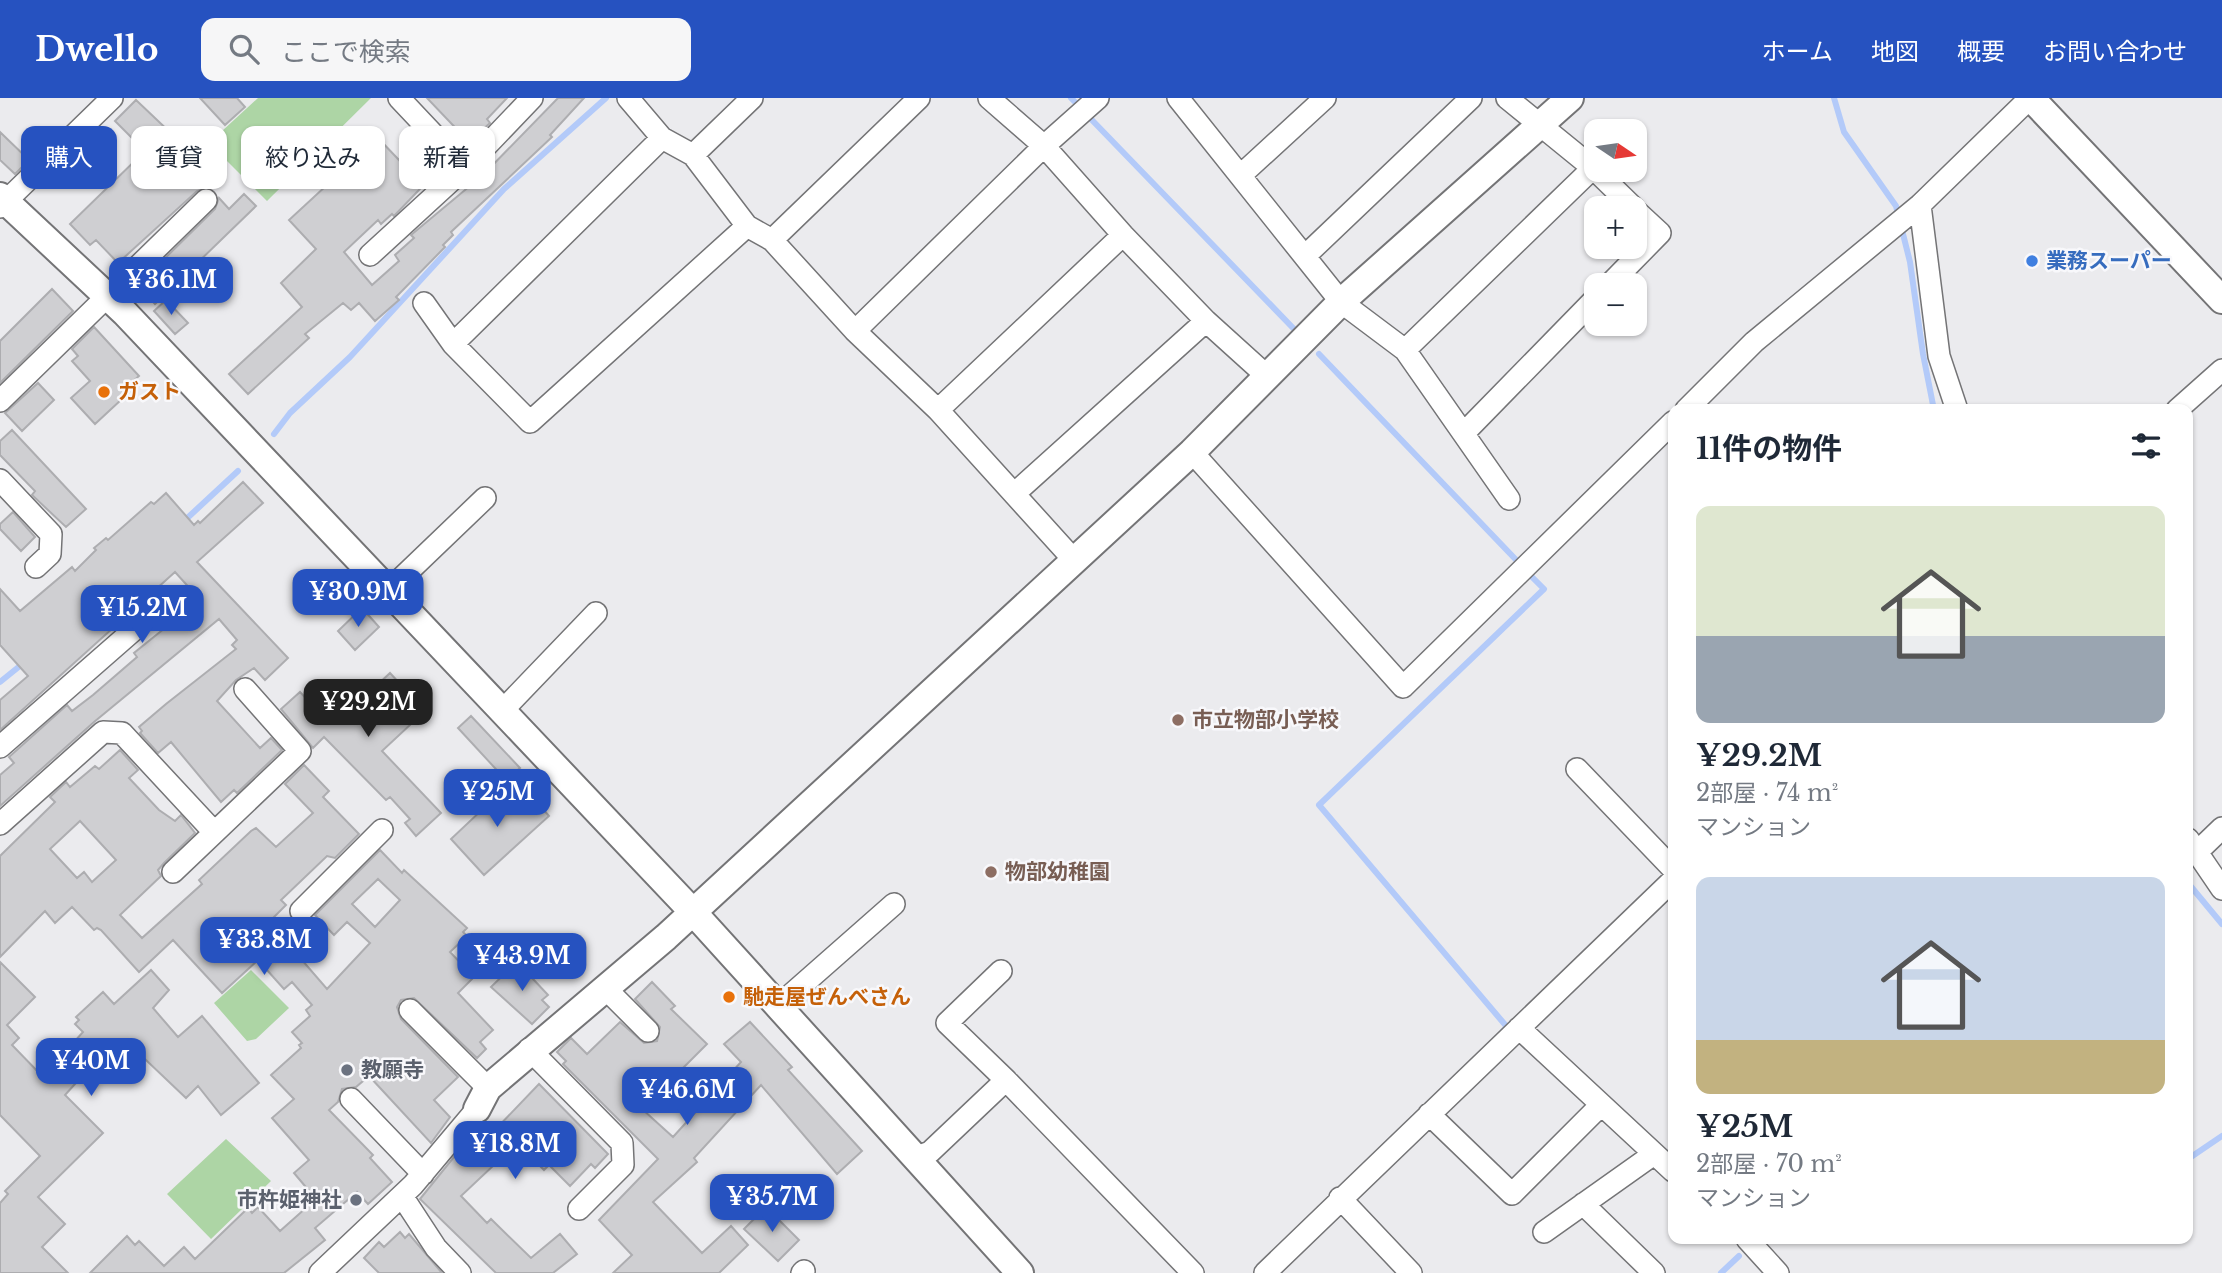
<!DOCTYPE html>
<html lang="ja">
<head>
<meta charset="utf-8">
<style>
	body { margin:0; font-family:"Libre Baskerville","Noto Sans JP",serif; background:#f6f6f7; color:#1f2937; height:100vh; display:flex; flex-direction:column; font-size:26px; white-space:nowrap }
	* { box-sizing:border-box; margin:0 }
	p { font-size:23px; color:#747a83 }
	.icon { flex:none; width:38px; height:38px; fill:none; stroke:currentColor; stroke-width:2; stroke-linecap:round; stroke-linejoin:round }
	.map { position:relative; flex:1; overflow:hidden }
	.details { position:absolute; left:1668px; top:306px; width:525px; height:840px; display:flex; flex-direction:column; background:#fff; border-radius:14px; box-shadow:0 2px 5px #0004 }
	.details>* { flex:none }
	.guide { position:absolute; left:21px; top:28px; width:665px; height:63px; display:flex; gap:14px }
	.needle { width:46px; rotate:103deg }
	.tools { position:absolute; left:1584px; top:21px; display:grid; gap:14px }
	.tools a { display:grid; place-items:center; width:63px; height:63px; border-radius:14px; background:#fff; box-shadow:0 2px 5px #0004; font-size:35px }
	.price { position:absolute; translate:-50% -60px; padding:0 16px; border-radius:14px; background:#2652c0; color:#fff; font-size:23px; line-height:46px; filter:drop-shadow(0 2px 4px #0008) }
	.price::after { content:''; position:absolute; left:50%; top:42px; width:21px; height:16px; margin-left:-10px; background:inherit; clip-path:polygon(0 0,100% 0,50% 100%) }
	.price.selected { background:#222; color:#fff }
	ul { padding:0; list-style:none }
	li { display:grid; align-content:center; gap:14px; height:371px; padding:0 28px }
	li span { display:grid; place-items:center; height:217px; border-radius:14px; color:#555 }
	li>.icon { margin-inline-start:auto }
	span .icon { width:126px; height:126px; fill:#fffc; stroke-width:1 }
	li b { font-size:30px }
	h2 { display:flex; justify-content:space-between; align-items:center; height:84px; padding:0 28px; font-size:30px }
	.chip { padding:0 24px; border-radius:14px; background:#fff; box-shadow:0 2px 5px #0004; font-size:24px; line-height:63px }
	.chip.selected { background:#2652c0; color:#fff }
	header { display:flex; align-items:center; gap:42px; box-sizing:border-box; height:98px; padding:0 35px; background:#2652c0; color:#fff }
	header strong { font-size:33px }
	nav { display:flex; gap:38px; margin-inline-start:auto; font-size:24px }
	.search { width:490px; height:63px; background:#f6f6f7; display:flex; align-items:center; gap:18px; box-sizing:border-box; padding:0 24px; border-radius:14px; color:#747a83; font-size:26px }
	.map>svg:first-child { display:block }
	.green { fill:#add5a5 }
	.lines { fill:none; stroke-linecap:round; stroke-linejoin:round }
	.stream { stroke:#b3caf9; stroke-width:6 }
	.building { fill:#cfcfd2; stroke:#adadb0; stroke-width:2; fill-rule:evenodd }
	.minor-casing { stroke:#747476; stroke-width:24 }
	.tertiary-casing { stroke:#747476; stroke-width:30 }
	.minor { stroke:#fff; stroke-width:21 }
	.tertiary { stroke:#fff; stroke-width:26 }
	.shop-dot { fill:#3f7fe0; stroke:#f8f8fb; stroke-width:2.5 }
	.food-dot { fill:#e8710a; stroke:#f8f8fb; stroke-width:2.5 }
	.education-dot { fill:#8d6e63; stroke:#f8f8fb; stroke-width:2.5 }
	.worship-dot { fill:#6b7280; stroke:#f8f8fb; stroke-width:2.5 }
	.labels { text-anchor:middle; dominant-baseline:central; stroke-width:5; stroke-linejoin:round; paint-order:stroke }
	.shop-label { font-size:21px; font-weight:bold; fill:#366cbe; stroke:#f8f8fb; text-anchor:start }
	.food-label { font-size:21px; font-weight:bold; fill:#c56008; stroke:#f8f8fb; text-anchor:start }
	.education-label { font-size:21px; font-weight:bold; fill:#785e54; stroke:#f8f8fb; text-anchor:start }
	.worship-label { font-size:21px; font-weight:bold; fill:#5b616d; stroke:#f8f8fb; text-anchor:start }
</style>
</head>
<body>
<header>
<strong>Dwello</strong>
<div class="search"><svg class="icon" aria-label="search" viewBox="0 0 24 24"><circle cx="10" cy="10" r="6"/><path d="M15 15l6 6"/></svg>ここで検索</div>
<nav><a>ホーム</a><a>地図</a><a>概要</a><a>お問い合わせ</a></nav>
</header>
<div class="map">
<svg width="2222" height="1175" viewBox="0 0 2222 1175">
	<rect width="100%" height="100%" fill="#ebebee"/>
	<path class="green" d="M258,0H371L267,103L209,45Z
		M251,872L289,910L256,941L247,943L214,905Z
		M226,1041L271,1083L211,1141L167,1096Z"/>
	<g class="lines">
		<path class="stream" d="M1071,0L1078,7
			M1834,0L1844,34L1896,108L1910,164L1923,256L1934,312
			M1090,20L1294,231
			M1319,256L1521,467
			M274,336L290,315L350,259L504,91L606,0
			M183,424L238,373
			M0,584L26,563
			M2188,785L2222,826
			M1503,933L1507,929L1319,707L1544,491L1528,475
			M2188,1061L2222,1038
			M1721,1175L1739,1158"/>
	</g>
	<path class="building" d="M200,0H237L245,9L225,27Z
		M427,0H507L487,21L490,25L469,44Z
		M558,0H584L550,37L552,39L451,134L453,137L443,147L445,149L396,199L399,202L375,223L359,205L351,212L343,205L305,236L309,240L248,296L229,276L302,209L281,185L316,151L289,122L378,40L399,62L418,45L440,70L394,118L392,116L381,126L378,122L344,154L372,187L399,163L395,157L414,140L411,137L483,77Z
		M136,2L196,59L201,55L220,75L208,89L197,93L118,165L96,142L90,147L70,126L145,53L115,23Z
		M0,34L29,62L15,76L0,62Z
		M244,96L256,108L155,206L145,195L152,187L149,184L154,179L150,175L215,111L219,100L229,111Z
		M52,191L73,213L0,285V243Z
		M166,202L188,225L175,236L154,213Z
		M94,229L139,278L132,284L136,288L95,326L71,300L90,283L72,263L78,258L72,251Z
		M38,285L54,302L22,333L5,315Z
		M12,332L86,411L66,429L32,397L35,393L0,357V343Z
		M243,384L263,405L197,464L288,560L265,582L254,570L236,582L217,603L260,650L271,640L282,652L237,695L234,692L221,704L171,644L158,655L140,635L142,633L139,629L166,606L236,551L232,547L237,542L219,521L94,624L0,708V677L14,665L9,659L67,607L72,613L93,597L137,559L134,555L196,505L191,500L195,496L175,474L0,632V602L28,578L0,547V491L20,513L72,469L75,473L96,452L94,450L106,440L108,442L151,404L154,406L166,395L194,427L198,423L200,425Z
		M13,414L35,439L21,453L0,431V426Z
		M362,510L379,529L355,552L338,533Z
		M390,575L425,613L382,653L441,715L416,738L405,725L410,721L390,699L386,702L324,639L313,650L281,611L300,594L313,608L343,585L358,605Z
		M471,618L520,670L506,682L458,630Z
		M120,652L138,672L129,680L159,712L175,723L181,717L195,735L164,765L158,772L161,778L120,817L142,840L202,786L199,782L251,733L256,730L276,749L313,715L285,686L304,667L329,693L323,699L359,736L335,760L327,758L281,802L286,807L269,824L327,891L370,845L347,824L334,837L315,817L380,752L402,775L404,772L467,830L463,834L467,838L450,854L474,879L458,895L493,932L480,944L486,951L477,960L414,900L401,902L397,909L401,921L458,979L434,1002L450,1019L431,1045L369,978L356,989L342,991L338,1004L329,1012L373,1057L370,1060L392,1084L368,1106L357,1094L315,1130L325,1142L284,1175H90L127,1138L135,1147L139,1143L164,1168L184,1149L195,1161L248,1110L252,1115L258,1109L280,1133L316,1101L294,1075L309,1062L272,1020L294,1001L271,977L301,950L299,947L302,945L292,934L310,918L306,912L312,907L292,884L284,891L258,862L222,895L173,842L139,874L101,832L97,830L94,832L72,809L55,825L45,813L0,859V758L55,704L50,699L66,684L70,689L95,668L99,671ZM80,723L116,762L92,784L84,774L77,780L50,751ZM378,781L400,802L375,829L352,806Z
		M499,686L524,713L536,703L549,718L484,777L451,741L484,710L479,704Z
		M0,864L35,899L7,927L19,940L12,947L43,979L83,934L75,926L79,922L76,919L103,894L114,906L151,872L169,892L153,910L178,939L202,918L259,985L221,1017L198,988L186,1000L125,942L106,959L103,955L65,997L103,1035L38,1099L65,1126L42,1149L68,1175H0V1105L8,1096L5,1093L40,1058L0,1017Z
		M517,864L548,897L542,902L549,909L532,926L491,889Z
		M652,884L675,908L671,911L707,946L642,1011L673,1039L741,964L724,946L750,924L792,969L788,972L862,1053L837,1076L761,987L694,1060L697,1064L653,1104L702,1155L731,1128L748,1147L719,1175H613L632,1157L599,1122L658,1061L563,966L566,963L557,954L571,940L587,956L620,924L644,945L657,943L660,929L635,901Z
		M539,986L608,1056L595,1070L591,1066L570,1088L549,1067L544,1072L522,1050L519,1053L514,1048L461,1098L487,1125L491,1121L531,1160L560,1136L577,1156L553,1175H496L420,1101L462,1049L471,1057Z
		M766,1109L799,1142L778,1163L744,1131Z
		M400,1134L405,1140L409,1136L442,1175H379L364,1160L379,1144L384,1149Z"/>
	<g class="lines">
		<g class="minor-casing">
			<path id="minor" d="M399,0L465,70L532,0
				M628,0L662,40L693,57L747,128L772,142L855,233L938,312L1073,461
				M989,0L1044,48L1123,137L1206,223L1268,279
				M1178,0L1341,204L1405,252L1509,401
				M1507,0L1593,70L1634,110
				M693,57L752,0
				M1241,77L1325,0
				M1920,107L1939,258L1957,312
				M0,109L112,0
				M772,142L919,0
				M370,157L465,70
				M1305,158L1471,0
				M1609,187L1660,135L1634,111
				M424,205L453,246L530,324L747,128
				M855,233L1044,48L1098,0
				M453,246L662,40
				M1405,252L1593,70
				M0,303L206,102
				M938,312L1123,137
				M1686,312L1754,244L1920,107L2030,0
				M2177,312L2222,272
				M1465,334L1596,200
				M1192,354L1403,589L1673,324
				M0,382L51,436L50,456L36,469
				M1014,396L1206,223
				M388,493L485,400
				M502,613L596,515
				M0,649L136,530
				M1577,671L1673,771
				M0,726L103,634L122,635L214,734
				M2188,741L2222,791
				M2196,755L2222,730
				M173,774L300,653L245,591
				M301,813L382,732
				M1001,873L947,925L1006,982
				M604,889L648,933
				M777,909L894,806
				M410,912L488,990
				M1519,930L1673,1073
				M529,951L622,1045L623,1067L579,1111
				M351,1001L423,1076
				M1429,1016L1512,1096L1601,1007
				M914,1060L930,1054L1006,982L1193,1175
				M402,1098L436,1150L460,1175
				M1340,1100L1411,1175
				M1583,1106L1654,1175
				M1544,1134L1654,1056
				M1747,1141L1778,1175
				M320,1175L413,1087L477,1011
				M802,1175L804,1173
				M1265,1175L1673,782"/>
		</g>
		<g class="tertiary-casing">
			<path id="tertiary" d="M2031,0L2222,202
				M0,98L125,215L692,813L1020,1175
				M477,1011L488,990L666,839L1192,354L1341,204L1570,0"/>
		</g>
		<use href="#minor" class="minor"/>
		<use href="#tertiary" class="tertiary"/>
	</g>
	<circle class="shop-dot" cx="2032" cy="163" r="7"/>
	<g class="food-dot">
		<circle cx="104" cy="294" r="7"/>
		<circle cx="729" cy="899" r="7"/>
	</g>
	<g class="education-dot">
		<circle cx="1178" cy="622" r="7"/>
		<circle cx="991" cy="774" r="7"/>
	</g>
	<g class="worship-dot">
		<circle cx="347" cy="972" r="7"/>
		<circle cx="356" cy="1102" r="7"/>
	</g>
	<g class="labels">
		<g class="shop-label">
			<text x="2046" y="163">業務スーパー</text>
		</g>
		<g class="food-label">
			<text x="118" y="294">ガスト</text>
			<text x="743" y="899">馳走屋ぜんべさん</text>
		</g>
		<g class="education-label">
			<text x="1192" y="622">市立物部小学校</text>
			<text x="1005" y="774">物部幼稚園</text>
		</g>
		<g class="worship-label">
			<text x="361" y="972">教願寺</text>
			<text x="342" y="1102" text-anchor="end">市杵姫神社</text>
		</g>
	</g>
</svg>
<div class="tools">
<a><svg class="needle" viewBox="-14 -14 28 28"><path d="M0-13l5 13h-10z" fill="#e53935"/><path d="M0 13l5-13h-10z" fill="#747a83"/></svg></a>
<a>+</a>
<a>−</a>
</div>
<b class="price" style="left:171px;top:219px">¥36.1M</b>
<b class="price" style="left:358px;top:531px">¥30.9M</b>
<b class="price" style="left:142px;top:547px">¥15.2M</b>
<b class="price selected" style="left:368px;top:641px">¥29.2M</b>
<b class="price" style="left:497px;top:731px">¥25M</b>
<b class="price" style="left:264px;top:879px">¥33.8M</b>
<b class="price" style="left:522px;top:895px">¥43.9M</b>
<b class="price" style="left:91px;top:1000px">¥40M</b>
<b class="price" style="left:687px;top:1029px">¥46.6M</b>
<b class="price" style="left:515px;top:1083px">¥18.8M</b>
<b class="price" style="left:772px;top:1136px">¥35.7M</b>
<div class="guide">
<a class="chip selected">購入</a>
<a class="chip">賃貸</a>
<a class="chip">絞り込み</a>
<a class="chip">新着</a>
</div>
<section class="details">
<h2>11件の物件<svg class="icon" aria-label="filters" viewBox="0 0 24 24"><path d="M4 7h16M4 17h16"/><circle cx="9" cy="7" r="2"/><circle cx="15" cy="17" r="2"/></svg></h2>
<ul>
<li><span style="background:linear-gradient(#dfe7d0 60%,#9aa5b1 0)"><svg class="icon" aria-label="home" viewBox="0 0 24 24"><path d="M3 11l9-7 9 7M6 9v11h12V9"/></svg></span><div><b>¥29.2M</b><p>2部屋 · 74 m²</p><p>マンション</p></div></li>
<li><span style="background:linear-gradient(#c9d6e8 75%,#c2b280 0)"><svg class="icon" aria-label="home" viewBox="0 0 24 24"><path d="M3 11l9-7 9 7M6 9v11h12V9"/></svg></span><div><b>¥25M</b><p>2部屋 · 70 m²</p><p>マンション</p></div></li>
</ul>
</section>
</div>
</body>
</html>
